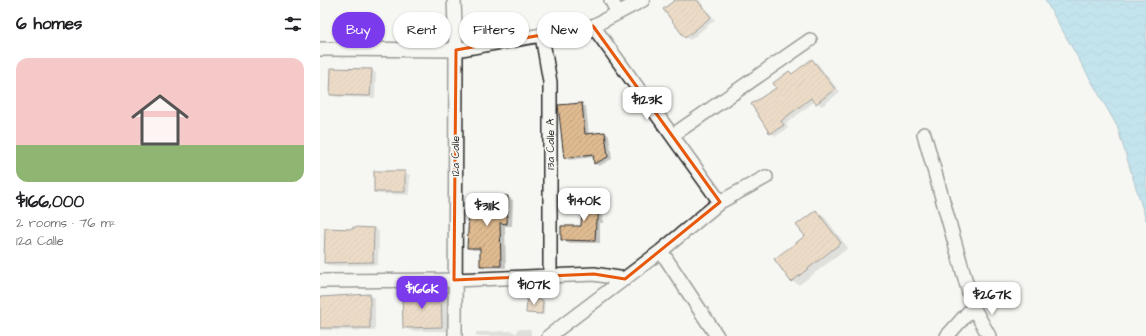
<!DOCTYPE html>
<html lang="en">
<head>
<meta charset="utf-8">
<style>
	body { margin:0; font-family:"Architects Daughter",sans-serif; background:#f6f6f6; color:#202124; height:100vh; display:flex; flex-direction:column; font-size:15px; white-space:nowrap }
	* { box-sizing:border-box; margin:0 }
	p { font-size:13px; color:#757577 }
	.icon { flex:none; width:22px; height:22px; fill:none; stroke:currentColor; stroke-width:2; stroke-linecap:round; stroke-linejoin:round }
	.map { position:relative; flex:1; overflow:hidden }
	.drawer { display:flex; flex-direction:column; background:#fff; width:320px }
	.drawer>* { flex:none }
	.guide { position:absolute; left:12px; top:12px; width:380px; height:36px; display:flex; gap:8px }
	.price { position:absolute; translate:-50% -34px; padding:0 9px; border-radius:8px; background:#fff; color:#222; font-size:13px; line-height:26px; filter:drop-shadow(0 1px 2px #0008) }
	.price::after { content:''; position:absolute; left:50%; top:24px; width:12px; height:9px; margin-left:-6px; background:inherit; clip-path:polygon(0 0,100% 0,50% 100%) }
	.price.on { background:#7c3aed; color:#fff }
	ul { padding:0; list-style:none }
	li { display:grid; align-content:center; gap:8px; height:212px; padding:0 16px }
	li+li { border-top:1px solid #e0e0e0 }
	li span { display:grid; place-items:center; height:124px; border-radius:12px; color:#555 }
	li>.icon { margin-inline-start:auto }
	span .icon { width:72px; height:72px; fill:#fffc; stroke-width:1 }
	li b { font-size:17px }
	h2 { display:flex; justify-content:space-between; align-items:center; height:48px; padding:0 16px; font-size:17px }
	.pill { padding:0 14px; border-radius:18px; background:#fff; box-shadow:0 1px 3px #0004; font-size:14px; line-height:36px }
	.pill.on { background:#7c3aed; color:#fff }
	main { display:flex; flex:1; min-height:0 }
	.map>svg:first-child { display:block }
	.water { fill:url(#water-waves); stroke:#618c9b }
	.shadow { fill:#0003 }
	.building { fill:url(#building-hatch); stroke:#2b2b2b }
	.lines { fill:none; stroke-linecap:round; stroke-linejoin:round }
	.minor-casing { stroke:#2b2b2b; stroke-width:16 }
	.minor { stroke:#f6f6f2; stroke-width:13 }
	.marked { fill:none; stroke:#e8590c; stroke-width:3; stroke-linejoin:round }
	.labels { text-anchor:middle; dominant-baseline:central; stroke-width:3.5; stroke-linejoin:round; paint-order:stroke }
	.street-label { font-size:11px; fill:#2b2b2b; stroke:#f6f6f2 }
</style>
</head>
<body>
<main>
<section class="drawer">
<h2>6 homes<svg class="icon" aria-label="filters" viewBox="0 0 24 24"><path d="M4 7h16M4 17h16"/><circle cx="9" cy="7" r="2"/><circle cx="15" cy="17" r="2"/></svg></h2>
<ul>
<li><span style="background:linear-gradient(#f6c9c9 70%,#8fb573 0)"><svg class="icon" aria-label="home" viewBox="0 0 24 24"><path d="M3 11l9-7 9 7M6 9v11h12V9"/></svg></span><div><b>$166,000</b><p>2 rooms · 76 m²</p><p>12a Calle</p></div></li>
</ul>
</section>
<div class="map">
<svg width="826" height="336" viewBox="0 0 826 336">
	<defs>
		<pattern id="water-waves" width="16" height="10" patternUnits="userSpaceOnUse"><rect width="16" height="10" fill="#85cde6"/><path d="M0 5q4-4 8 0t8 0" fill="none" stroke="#73b0c5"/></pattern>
		<pattern id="building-hatch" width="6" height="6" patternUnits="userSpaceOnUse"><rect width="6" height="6" fill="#e0bb91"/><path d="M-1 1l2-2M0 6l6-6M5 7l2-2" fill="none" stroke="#c0a17d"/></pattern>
	</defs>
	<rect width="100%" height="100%" fill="#f6f6f2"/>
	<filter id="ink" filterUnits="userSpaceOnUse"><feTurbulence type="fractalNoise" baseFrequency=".025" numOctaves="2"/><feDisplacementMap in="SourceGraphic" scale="8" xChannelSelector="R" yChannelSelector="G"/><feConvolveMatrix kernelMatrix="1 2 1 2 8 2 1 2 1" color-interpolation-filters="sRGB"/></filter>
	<g filter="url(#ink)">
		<path class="water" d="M725,0H826V220L797,126Z"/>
		<path class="shadow" d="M357,0H379L395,20L370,40L365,37Z
			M492,60L497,63L520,92L502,106L495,101L466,124L468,128L456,136L450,133L458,88L469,72L473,74Z
			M51,70L56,73L55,98L16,97L11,94Z
			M262,104L266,107L269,135L285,133L289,135L292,159L279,166L275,163L274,157L249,160L244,157Z
			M84,172L90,175L89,195L60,194L55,192Z
			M188,197L193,200L192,226H185L186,268H166L161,265V250H153L148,247Z
			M264,197L279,198L284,201L283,223H280V243H247L242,240L262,227Z
			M496,211L503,215L528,248L479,285L472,281Z
			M6,229H54L59,231L58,265L10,266L5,263Z
			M121,293L128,297L129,331H91L84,327Z
			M50,295L55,298V331L0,330V298Z
			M208,300L225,302L224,315L207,313Z
			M197,329H208L211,330V336H156V332L192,331L197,334Z"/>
		<path class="building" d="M355,0H377L391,17L365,38L343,9Z
			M492,59L515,89L496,104L491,98L461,121L464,125L450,134L431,104L456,88L453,83L469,71L472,74Z
			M11,68L52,69L50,96L10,95Z
			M262,103L265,134L285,132L288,157L274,164L273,154L244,158L238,105Z
			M54,171H85V192H54Z
			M150,195L188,196L187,224L180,223L181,266H160V248H147Z
			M263,196L279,197L278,221H276L275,241L241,240V226H261Z
			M496,210L521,243L471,282L454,259L485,236L476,225Z
			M33,227L54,228L53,262L4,263L5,228L33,229Z
			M121,292L122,327L83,328L82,293Z
			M50,294V328H0V297Z
			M207,299L223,300L222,314L206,313Z"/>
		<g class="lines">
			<g class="minor-casing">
				<path id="minor" d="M134,0L136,50L135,336
					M291,0L298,13
					M273,26L400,202
					M222,36L230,82V276
					M0,49L136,50L273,26L323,0
					M604,134L653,307L669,336
					M353,135L490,40
					M341,251L397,336
					M0,281L134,280L274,274L305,279
					M229,336L341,251L400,202L446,177
					M627,336L653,307"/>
			</g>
			<use href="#minor" class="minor"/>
		</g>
	</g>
	<path d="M0 0H826V336H0ZM273,26L400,202L305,279L274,274L134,280L136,50Z" fill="#f6f6f2" fill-opacity=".55" fill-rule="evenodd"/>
	<path class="marked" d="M273,26L400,202L305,279L274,274L134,280L136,50Z"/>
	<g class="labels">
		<g class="street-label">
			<text transform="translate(230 144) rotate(-90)">13a Calle A</text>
			<text transform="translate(135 156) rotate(-90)">12a Calle</text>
		</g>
	</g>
</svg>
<b class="price" style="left:327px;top:121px">$123K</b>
<b class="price" style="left:264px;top:222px">$140K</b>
<b class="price" style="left:167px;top:227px">$311K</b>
<b class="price" style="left:214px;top:306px">$107K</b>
<b class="price on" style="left:102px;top:310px">$166K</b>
<b class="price" style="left:672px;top:316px">$267K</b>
<div class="guide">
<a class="pill on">Buy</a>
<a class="pill">Rent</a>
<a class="pill">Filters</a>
<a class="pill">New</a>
</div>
</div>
</main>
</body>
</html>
